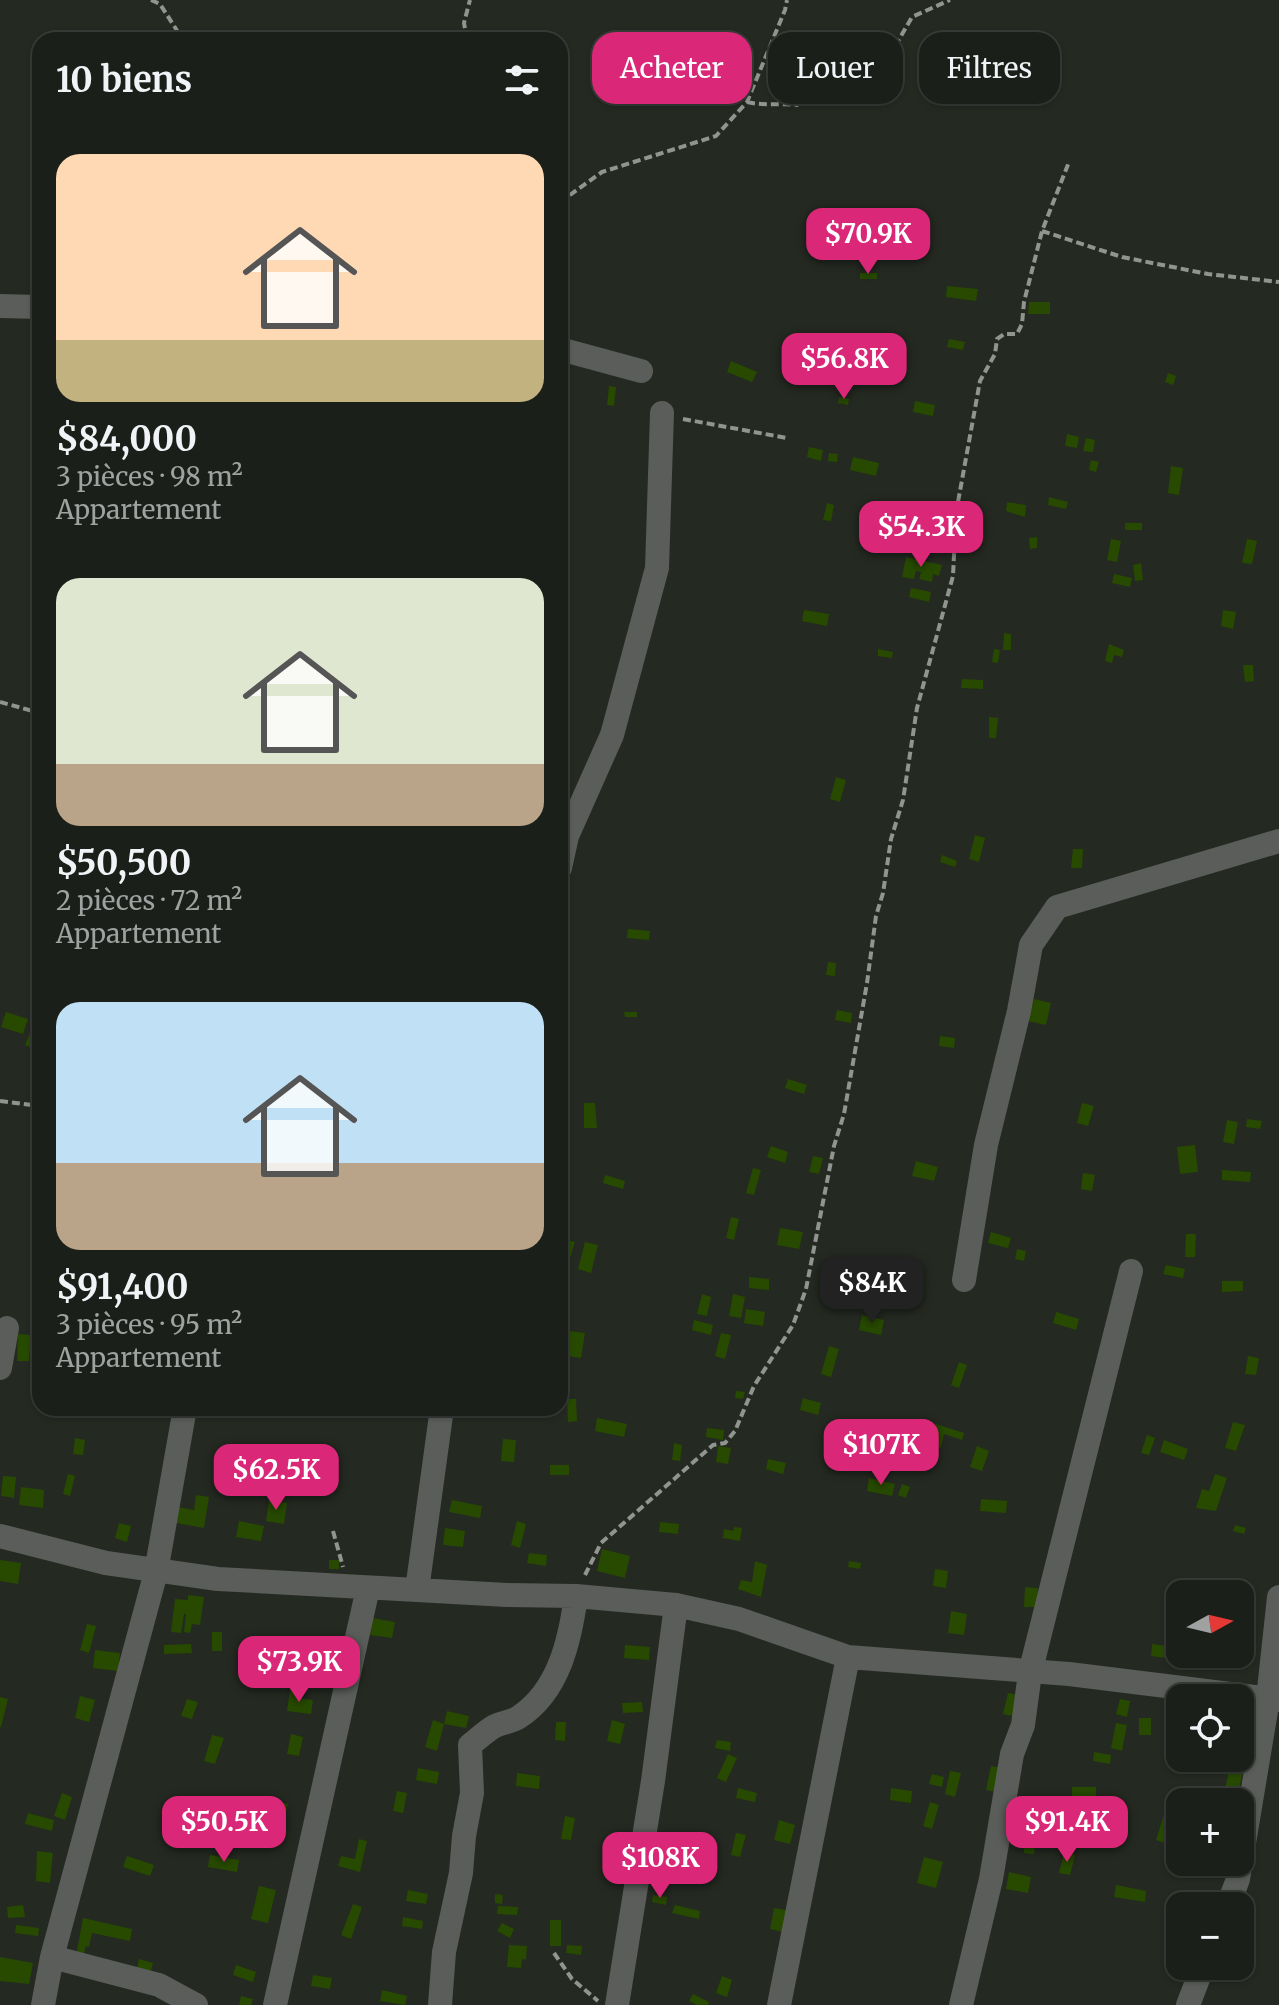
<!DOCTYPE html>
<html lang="fr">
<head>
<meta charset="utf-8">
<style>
	body { margin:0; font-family:Merriweather,serif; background:#242722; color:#f1f3f6; height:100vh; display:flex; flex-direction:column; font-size:30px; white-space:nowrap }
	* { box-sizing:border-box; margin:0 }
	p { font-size:26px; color:#a0a2a2 }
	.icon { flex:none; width:44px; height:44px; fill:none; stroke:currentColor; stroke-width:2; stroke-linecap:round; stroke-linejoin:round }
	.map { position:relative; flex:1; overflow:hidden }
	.panel { position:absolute; left:32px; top:32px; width:536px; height:1384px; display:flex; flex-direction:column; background:#1b1f19; border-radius:24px; box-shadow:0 2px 6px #0004,0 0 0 2px #393d38 }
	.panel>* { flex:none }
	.top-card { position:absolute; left:592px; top:32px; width:566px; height:72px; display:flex; gap:16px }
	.needle { width:52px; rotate:82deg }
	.controls { position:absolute; left:1166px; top:1580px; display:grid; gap:16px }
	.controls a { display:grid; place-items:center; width:88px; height:88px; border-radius:16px; background:#1b1f19; box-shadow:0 2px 6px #0004,0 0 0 2px #393d38; font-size:40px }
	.price { position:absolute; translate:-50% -68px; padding:0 18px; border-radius:16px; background:#db2777; color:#fff; font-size:26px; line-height:52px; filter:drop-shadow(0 2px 4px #0008) }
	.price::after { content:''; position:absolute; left:50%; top:48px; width:24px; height:18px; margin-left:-12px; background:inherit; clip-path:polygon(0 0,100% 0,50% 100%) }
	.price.active { background:#222; color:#fff }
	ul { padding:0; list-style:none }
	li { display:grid; align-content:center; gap:16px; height:424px; padding:0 24px }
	li span { display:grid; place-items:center; height:248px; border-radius:24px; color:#555 }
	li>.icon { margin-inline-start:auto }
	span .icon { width:144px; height:144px; fill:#fffc; stroke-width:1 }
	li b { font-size:34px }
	h2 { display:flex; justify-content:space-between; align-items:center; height:96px; padding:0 24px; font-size:34px }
	.pill { padding:0 28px; border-radius:24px; background:#1b1f19; box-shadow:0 2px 6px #0004,0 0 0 2px #393d38; font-size:28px; line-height:72px }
	.pill.active { background:#db2777; color:#fff }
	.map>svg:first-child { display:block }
	.building { fill:#274a00 }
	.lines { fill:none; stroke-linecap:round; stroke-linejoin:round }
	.path { stroke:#91958f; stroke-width:4; stroke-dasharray:8 4; stroke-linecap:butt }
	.street { stroke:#5a5d59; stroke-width:24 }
</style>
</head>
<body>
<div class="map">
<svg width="1279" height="2005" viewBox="0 0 1279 2005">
	<rect width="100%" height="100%" fill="#242921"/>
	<path class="building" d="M860,273H877V279H860Z
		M947,286L978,289L976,301L946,297Z
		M1029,302H1050V314H1028Z
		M949,339L965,342L963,350L947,347Z
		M731,361L757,372L752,382L727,372Z
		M1168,373L1176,376L1173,385L1165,382Z
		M609,386L616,387L614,406L607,405Z
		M839,397L849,399L848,405L838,403Z
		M915,401L935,405L933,416L913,412Z
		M1067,434L1079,437L1077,448L1065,446Z
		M1086,438L1095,440L1093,452L1083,451Z
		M809,447L823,450L821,461L807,457Z
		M829,453L838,454L837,462L828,461Z
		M853,457L879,463L876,476L850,470Z
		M1091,460L1099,462L1096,472L1089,470Z
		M1171,466L1183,468L1179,495L1168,493Z
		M1049,497L1068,502L1066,509L1048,505Z
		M899,502H912V512H899Z
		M1007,502L1026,505L1025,517L1006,511Z
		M827,503L834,505L831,521L823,520Z
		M1125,523H1142V530H1125Z
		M1037,537V548L1030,549L1029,538Z
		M1111,539L1121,541L1117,562L1107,560Z
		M1247,539L1257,541L1252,564L1242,563Z
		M906,557L942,565L939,576L933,574L932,582L919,579L921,572L916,571L914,579L902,577Z
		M1141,563L1143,580L1135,581L1133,565Z
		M1114,574L1132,578L1130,587L1112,583Z
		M911,588L931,592L929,602L909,597Z
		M804,610L829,614L827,626L802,621Z
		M1223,610L1236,612L1233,629L1221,626Z
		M1004,633L1011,634V650H1003Z
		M1109,644L1124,650L1122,657L1114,655L1112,663L1105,661Z
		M878,649L893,652L892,658L878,656Z
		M994,649L1000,650L998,663L992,662Z
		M1243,665H1253L1254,681L1245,682Z
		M962,679L983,680V689L961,688Z
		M989,717L998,718L996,738H989Z
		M836,777L846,780L840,802L830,799Z
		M975,835L985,838L979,862L969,859Z
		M1073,849H1083L1082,868H1071Z
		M942,855L957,861L955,867L940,862Z
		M628,929L650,931L649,940L627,938Z
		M828,962L836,963L835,976L826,975Z
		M1034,999L1051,1003L1046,1025L1028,1021Z
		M837,1010L852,1013L851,1023L835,1020Z
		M560,1011L568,1013L563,1031L560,1030Z
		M6,1012L28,1019L23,1034L1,1027Z
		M624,1012H637V1017H625Z
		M32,1028L37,1030L30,1047L25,1045Z
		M940,1036L955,1038L954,1048L939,1046Z
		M788,1079L807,1085L804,1094L785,1088Z
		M584,1103H595L597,1128H584Z
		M1082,1103L1094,1106L1088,1126L1077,1123Z
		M1247,1119L1262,1121L1260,1129L1246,1127Z
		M1227,1120L1238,1122L1234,1144L1223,1142Z
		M1195,1145L1198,1172L1180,1174L1177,1147Z
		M771,1146L788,1152L785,1163L767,1157Z
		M813,1156L823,1158L819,1174L809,1172Z
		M916,1161L938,1167L934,1181L912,1176Z
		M753,1168L761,1170L754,1195L746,1193Z
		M1222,1170L1251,1172L1250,1182L1222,1180Z
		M1083,1173L1095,1175L1092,1191L1081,1189Z
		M605,1175L625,1181L623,1189L603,1183Z
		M731,1217L739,1219L734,1240L726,1238Z
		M780,1228L803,1232L799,1249L777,1245Z
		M991,1232L1011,1238L1008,1248L988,1243Z
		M1186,1234H1196L1195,1257H1185Z
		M560,1238L575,1242L570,1258L560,1255Z
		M585,1242L598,1245L591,1273L578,1269Z
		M1017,1249L1026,1251L1024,1261L1015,1259Z
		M1166,1265L1185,1269L1183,1278L1163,1274Z
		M749,1277L769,1279V1290L749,1288Z
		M1222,1281H1243V1291L1222,1292Z
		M702,1294L711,1297L707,1316L697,1314Z
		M733,1294L745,1297L741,1318L729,1316Z
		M746,1309L765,1312L763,1326L744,1323Z
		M1056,1312L1079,1319L1076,1330L1053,1323Z
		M862,1315L884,1320L881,1335L859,1330Z
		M694,1320L713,1325L711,1335L692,1330Z
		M569,1331L585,1333L581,1358L568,1356Z
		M721,1333L731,1335L725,1359L715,1356Z
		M18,1334L31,1335L29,1361H17Z
		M829,1346L839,1349L831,1377L821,1374Z
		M1248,1356L1259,1358L1256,1375L1245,1374Z
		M959,1362L967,1365L959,1388L951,1385Z
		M736,1391L745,1392L743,1399L735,1398Z
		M803,1398L821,1403L818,1415L800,1410Z
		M567,1399H576L577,1421L568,1422Z
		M597,1418L627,1424L624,1437L595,1431Z
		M896,1420L923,1428L921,1436L893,1428Z
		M1233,1422L1245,1425L1236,1451L1225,1448Z
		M936,1424L964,1433L962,1440L944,1434L941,1448L930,1445Z
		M707,1428L724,1430L723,1440L706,1437Z
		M1147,1435L1155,1438L1149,1455L1141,1453Z
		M75,1438L85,1440L83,1455L73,1454Z
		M503,1439L516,1440L514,1462L501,1461Z
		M1164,1440L1188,1449L1184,1460L1160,1452Z
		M674,1443L682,1445L680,1461L672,1460Z
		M718,1446L731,1448L728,1464L716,1462Z
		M977,1446L989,1451L982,1471L970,1467Z
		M768,1459L786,1463L783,1474L766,1469Z
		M550,1465H569V1475H550Z
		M68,1474L75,1476L70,1496L63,1494Z
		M1215,1474L1227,1478L1216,1511L1196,1508L1202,1489L1209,1491Z
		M3,1476L16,1477L14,1498L1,1496Z
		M869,1478L895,1484L892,1496L867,1491Z
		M902,1484L910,1487L906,1498L898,1495Z
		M21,1487L44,1490L43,1508L19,1505Z
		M196,1495L209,1497L204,1528L170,1522L172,1506L194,1510Z
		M981,1499L1007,1501L1006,1513L980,1511Z
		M269,1500L287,1503L284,1524L266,1521Z
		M452,1500L482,1506L480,1518L449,1512Z
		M239,1521L264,1526L261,1541L236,1537Z
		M517,1521L526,1524L520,1548L511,1545Z
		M660,1522L679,1524L678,1534L659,1532Z
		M119,1523L131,1526L127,1542L115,1538Z
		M1235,1525L1246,1528L1244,1534L1233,1531Z
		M734,1527L742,1528L740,1541L723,1538L724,1529L733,1531Z
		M445,1528L465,1531L463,1547L443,1545Z
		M602,1549L630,1556L625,1578L597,1571Z
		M529,1553L547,1555L546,1566L527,1563Z
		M0,1560L21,1563L18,1584L0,1581Z
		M329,1560H339V1569H329Z
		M755,1561L767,1565L761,1597L738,1589L741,1580L752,1582Z
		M849,1561L861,1563L860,1569L848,1567Z
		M935,1569L948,1571L946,1588L933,1586Z
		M1025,1587L1038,1588L1037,1607H1024Z
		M188,1595L204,1597L200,1625L192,1624L190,1633L184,1632L186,1614H184L181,1633L171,1632L175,1599L188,1600Z
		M951,1611L967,1614L964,1635L948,1633Z
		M372,1618L395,1622L392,1638L370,1635Z
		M87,1624L96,1626L89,1653L80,1650Z
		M212,1632H222V1651H212Z
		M191,1644L192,1653L164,1654V1645Z
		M1152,1644L1175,1647L1174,1659L1151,1656Z
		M625,1645L650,1647L649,1660L624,1658Z
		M95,1650L120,1653L118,1671L93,1668Z
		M1200,1654H1222L1221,1663L1200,1660Z
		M290,1690L297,1691L296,1698L313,1700L311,1714L287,1711Z
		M1008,1693L1018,1695L1013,1716L1003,1714Z
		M80,1696L95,1700L89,1722L75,1718Z
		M0,1697L8,1699L1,1727H0Z
		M187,1699L198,1702L192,1719L181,1716Z
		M1120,1699L1130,1701L1127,1717L1116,1714Z
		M642,1702L643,1712L623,1713L622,1703Z
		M447,1711L469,1716L466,1728L444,1724L437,1751L425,1747L433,1720L444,1724Z
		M1139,1718H1151V1735H1139Z
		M612,1720L625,1724L620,1744L607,1741Z
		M556,1722H566L565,1741L555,1740Z
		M1116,1723L1127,1725L1122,1751L1111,1748Z
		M291,1734L303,1737L299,1756L287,1754Z
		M212,1735L224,1738L215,1764L204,1761Z
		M717,1740L731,1742L730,1751L715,1748Z
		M1094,1752L1111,1755L1110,1764L1093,1761Z
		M728,1754L737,1758L726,1782L717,1778Z
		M1232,1761L1245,1764L1237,1796L1224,1792Z
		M991,1766L1001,1768L997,1792L986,1790Z
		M418,1768L439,1772L437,1784L416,1780Z
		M950,1771L961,1773L955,1797L945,1794Z
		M517,1773L540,1776L539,1789L516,1786Z
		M932,1774L944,1777L942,1787L929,1784Z
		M1072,1787H1096V1801H1072Z
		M738,1788L757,1793L755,1802L736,1798Z
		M891,1788L912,1791L911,1803L890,1800Z
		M397,1791L407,1793L403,1813L393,1811Z
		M62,1793L72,1797L65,1820L54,1816Z
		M275,1801L288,1804L282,1825L269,1821Z
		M930,1802L939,1805L932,1829L923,1826Z
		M1166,1808L1178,1813L1168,1844L1156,1840Z
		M28,1813L54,1820L52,1831L25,1824Z
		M565,1816L575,1818L571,1840L561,1839Z
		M779,1820L795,1825L790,1844L774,1840Z
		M736,1833L746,1835L740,1857L731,1855Z
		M359,1839L367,1841L360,1872L338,1866L341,1856L355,1859Z
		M1024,1845L1035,1846L1034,1854L1024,1853Z
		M37,1851L53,1853L50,1883L36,1881Z
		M1064,1853L1075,1855L1070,1875L1059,1873Z
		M210,1855L239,1860L237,1872L208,1867Z
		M127,1856L154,1865L150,1876L123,1867Z
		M924,1857L943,1862L936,1888L917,1883Z
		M1009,1872L1031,1877L1028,1893L1006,1889Z
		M1116,1885L1146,1891L1145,1902L1114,1897Z
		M259,1886L276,1890L268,1923L251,1919Z
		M408,1890L428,1894L426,1904L406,1901Z
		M495,1894L503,1895L502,1904L495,1903Z
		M653,1895L667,1897L666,1905L652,1902Z
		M353,1904L362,1907L351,1939L341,1935Z
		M23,1905L25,1917L8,1918L7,1907Z
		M675,1905L700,1911L699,1919L672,1913Z
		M498,1906L518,1907L517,1915L497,1914Z
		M774,1908L792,1911L787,1933L770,1929Z
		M403,1917L423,1921L422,1929L402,1926Z
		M83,1918L132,1929L130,1941L92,1933L89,1947L86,1946L83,1957L76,1956Z
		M550,1920H561V1946H550Z
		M502,1923L514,1929L510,1938L497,1931Z
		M16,1925L39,1928L38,1936L15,1933Z
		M509,1945L527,1946L526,1960L522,1959L521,1968L507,1967Z
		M567,1945L582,1946L581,1955L566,1953Z
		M0,1957L33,1963L29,1984L0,1981Z
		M139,1959L153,1963L151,1971L137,1968Z
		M236,1965L256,1972L253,1982L233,1975Z
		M313,1975L332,1978L330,1989L311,1986Z
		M722,1976L732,1980L727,1997L716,1993Z
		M382,1990L407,1996L405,2005L380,2001Z
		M693,1994L709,2002L708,2005H697L689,2001Z
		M241,1996L253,1999L251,2005H239Z"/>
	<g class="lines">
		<path class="path" d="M151,0L160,4L183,40
			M467,40L464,23L470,0
			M747,102C764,106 779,103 797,105L847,60L881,54L897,43L912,17L950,0
			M560,202L602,172L716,136L747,102L785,10L787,0
			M1042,231L1122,257L1208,274L1279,282
			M560,315L566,330
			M683,419L787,438
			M0,702L40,713
			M0,1101L40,1106
			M333,1531L343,1567
			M585,1575L601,1543L713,1445L725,1443L735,1431L754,1386L793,1325L806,1289L834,1146L844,1114L867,983L876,916L883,893L891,839L903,800L917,708L953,576L956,513L980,381L995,354L997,339L1004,334H1017L1022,324L1024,302L1042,231L1069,162
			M554,1953L572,1979L598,2001"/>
		<path class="street" d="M0,306L40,307
			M560,349L641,371
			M560,868L567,836L612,735L657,568L662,413
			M964,1280L986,1145L1019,1011L1031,945L1057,907L1279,841
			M0,1368L7,1328
			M0,1536L106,1563L218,1579L507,1595L576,1596L676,1605L739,1619L848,1657L1069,1674L1279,1700
			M417,1590L442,1408
			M1228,1906L1238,1879L1268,1699L1279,1597
			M52,1957L159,1985L196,2005
			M43,2005L52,1957L156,1572L185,1408
			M275,2005L368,1588
			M440,2005L444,1952L461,1873L464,1836L472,1793L470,1745C478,1739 487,1730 495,1726C503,1722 512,1722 519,1717C559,1691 570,1640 576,1596
			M617,2005L653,1781L676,1605
			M779,2005L848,1657
			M961,2005L991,1879L1012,1754L1023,1725L1030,1673L1131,1271
			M1188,2005L1203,1966"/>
	</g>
</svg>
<div class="controls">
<a><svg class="needle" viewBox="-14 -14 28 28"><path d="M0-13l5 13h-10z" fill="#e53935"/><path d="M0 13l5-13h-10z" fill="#a0a2a2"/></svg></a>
<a><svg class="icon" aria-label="locate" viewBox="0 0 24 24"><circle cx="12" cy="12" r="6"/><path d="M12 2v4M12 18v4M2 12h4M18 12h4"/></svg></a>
<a>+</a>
<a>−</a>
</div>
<b class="price" style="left:868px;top:276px">$70.9K</b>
<b class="price" style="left:844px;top:401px">$56.8K</b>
<b class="price" style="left:921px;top:569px">$54.3K</b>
<b class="price active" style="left:872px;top:1325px">$84K</b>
<b class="price" style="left:881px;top:1487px">$107K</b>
<b class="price" style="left:276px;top:1512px">$62.5K</b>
<b class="price" style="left:299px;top:1704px">$73.9K</b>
<b class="price" style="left:224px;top:1864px">$50.5K</b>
<b class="price" style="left:1067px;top:1864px">$91.4K</b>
<b class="price" style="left:660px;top:1900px">$108K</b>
<div class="top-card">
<a class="pill active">Acheter</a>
<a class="pill">Louer</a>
<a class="pill">Filtres</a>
</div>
<section class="panel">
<h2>10 biens<svg class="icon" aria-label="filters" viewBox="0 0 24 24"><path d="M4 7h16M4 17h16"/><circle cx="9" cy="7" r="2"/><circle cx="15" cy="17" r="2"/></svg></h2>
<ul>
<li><span style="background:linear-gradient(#ffd9b3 75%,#c2b280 0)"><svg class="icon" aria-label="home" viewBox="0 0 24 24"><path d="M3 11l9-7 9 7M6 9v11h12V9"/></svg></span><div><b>$84,000</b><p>3 pièces · 98 m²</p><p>Appartement</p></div></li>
<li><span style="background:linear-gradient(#dfe7d0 75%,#b9a48a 0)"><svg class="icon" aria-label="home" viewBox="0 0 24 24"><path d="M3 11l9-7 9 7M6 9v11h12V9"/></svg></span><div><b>$50,500</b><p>2 pièces · 72 m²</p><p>Appartement</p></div></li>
<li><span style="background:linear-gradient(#bfe0f5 65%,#b9a48a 0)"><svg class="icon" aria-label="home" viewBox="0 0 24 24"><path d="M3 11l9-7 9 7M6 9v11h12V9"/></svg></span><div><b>$91,400</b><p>3 pièces · 95 m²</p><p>Appartement</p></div></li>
</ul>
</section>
</div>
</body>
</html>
